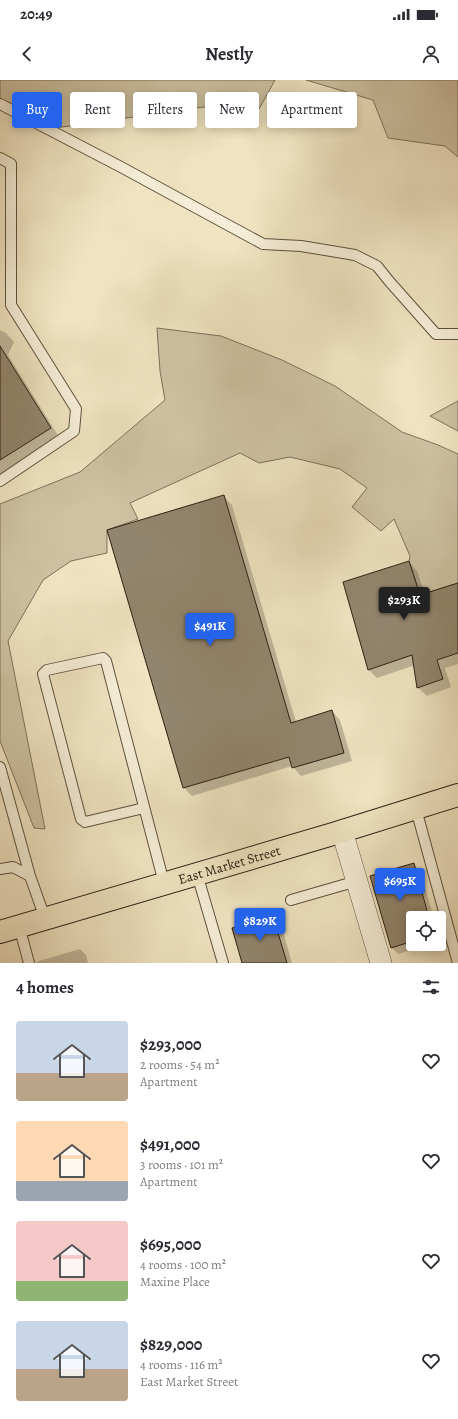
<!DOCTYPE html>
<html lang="en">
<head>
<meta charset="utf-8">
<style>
	body { margin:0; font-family:Alegreya,serif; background:#f7f7f7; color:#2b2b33; height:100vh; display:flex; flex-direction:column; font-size:15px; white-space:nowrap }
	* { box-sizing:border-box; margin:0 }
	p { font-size:13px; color:#7c7c81 }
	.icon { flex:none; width:22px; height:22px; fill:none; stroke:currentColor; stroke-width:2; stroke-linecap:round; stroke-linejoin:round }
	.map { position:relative; height:883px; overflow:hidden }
	.side { display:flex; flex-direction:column; background:#fff; flex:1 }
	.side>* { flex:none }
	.banner { position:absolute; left:12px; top:12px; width:434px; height:36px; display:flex; gap:8px }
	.tools { position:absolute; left:406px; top:831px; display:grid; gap:8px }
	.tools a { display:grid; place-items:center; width:40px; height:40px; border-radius:4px; background:#fff; box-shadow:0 2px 10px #0003; font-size:20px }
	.price { position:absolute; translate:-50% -34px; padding:0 9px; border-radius:4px; background:#2563eb; color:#fff; font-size:13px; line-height:26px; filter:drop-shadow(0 1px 2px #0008) }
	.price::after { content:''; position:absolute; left:50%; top:24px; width:12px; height:9px; margin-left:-6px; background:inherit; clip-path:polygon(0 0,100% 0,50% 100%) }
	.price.current { background:#222; color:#fff }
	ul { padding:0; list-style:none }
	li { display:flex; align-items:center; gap:12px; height:100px; padding:0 16px }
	li span { display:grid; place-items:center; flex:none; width:112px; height:80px; border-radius:4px; color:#555 }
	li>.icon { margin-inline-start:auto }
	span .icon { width:48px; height:48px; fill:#fffc; stroke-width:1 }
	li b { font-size:17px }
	h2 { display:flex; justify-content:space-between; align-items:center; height:48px; padding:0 16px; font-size:17px }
	.chip { padding:0 14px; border-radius:4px; background:#fff; box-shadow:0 2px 10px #0003; font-size:14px; line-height:36px }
	.chip.current { background:#2563eb; color:#fff }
	.status { display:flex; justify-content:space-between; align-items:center; height:28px; padding:0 20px; background:#fff; direction:ltr }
	.status svg { height:11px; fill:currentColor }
	header { display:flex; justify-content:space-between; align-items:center; height:52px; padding:0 16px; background:#fff; font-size:18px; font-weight:700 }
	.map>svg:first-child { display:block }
	.green { fill:#cec2a3; stroke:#7e715b }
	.shadow { fill:#0003 }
	.building { fill:#92856d; stroke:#2e2013 }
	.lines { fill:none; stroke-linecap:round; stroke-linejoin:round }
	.service-casing { stroke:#5e513e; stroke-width:12 }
	.minor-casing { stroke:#5e513e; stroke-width:22 }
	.primary-casing { stroke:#2e2013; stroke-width:24 }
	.service { stroke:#f5edd7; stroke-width:10 }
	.minor { stroke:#f5edd7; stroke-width:21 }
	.primary { stroke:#efe3c1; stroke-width:22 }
	.labels { text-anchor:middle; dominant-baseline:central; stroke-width:3.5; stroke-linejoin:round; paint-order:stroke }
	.street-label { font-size:14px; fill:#2e2013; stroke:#f5edd7 }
</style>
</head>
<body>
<div class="status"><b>20:49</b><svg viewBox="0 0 49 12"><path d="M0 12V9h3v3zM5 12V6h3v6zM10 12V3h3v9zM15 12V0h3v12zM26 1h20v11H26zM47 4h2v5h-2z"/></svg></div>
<header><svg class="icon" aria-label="back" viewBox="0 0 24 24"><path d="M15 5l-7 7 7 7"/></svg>Nestly<svg class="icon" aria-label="person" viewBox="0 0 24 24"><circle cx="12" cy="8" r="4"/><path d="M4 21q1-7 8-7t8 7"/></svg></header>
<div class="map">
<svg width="458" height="883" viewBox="0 0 458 883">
	<rect width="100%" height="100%" fill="#efe3c1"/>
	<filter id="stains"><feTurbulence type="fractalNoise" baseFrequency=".005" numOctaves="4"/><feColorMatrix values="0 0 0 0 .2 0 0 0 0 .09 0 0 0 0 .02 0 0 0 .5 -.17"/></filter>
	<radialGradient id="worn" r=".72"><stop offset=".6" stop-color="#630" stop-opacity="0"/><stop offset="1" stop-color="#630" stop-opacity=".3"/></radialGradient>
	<path class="green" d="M0,0H275L259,29L211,26L48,49L0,24Z
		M306,0H458V77L445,66L388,58L373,20Z
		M157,248L221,256L282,280L335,306L402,352L438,365L458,374V503L420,515L409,481L410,476L394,439L381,451L352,427L367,408L340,389L290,377L259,383L240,373L130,423L138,439L107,450V473L71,481L43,500L8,561L45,749L34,748L0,661V424L80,392L165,320L160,291Z
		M458,321V351L430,336Z"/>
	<path class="shadow" d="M0,250L6,253L14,262L8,275L59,357L15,385L17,392L0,404Z
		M224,417L232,425L296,642L332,631L340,640L352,681L301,696L292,686L192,716L184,708Z
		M409,482L417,491L425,514L458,504V584L445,588L451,607L427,616L418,608L415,585L377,598L368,589Z
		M413,785L420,791L434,838H413V864H431L398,874L391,867Z
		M273,837L281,845L292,883H243Z
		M80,869L86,875L88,883H36L39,881Z"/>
	<path class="building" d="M0,266L51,348L0,380Z
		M224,415L291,643L332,630L344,673L292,688L289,677L183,708L107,450Z
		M409,481L420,515L458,503V573L437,580L443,599L417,608L412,575L368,590L343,502Z
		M414,783L429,838H413V861L391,868L370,796Z
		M273,836L287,883H242L232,848Z"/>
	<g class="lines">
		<g class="service-casing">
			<path id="service" d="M0,24L121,87L263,164L301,166L355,175L377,186L389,201L436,254H458
				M0,78L11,84V225L76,329L74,351L0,401
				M0,687L30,796
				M144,728L85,742L81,739L43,594L47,590L103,578L106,581L164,803
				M416,729L458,883
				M0,789L13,787L30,796L45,838
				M197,794L223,883
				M291,820L357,801
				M19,846L29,883"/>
		</g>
		<g class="minor-casing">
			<path id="minor" d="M342,751L381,883"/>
		</g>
		<g class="primary-casing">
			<g id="primary">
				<path id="s1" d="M0,852L333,754L458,715"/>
			</g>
		</g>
		<use href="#service" class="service"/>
		<use href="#minor" class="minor"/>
		<use href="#primary" class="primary"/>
	</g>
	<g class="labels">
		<g class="street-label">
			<text stroke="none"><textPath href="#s1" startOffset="239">East Market Street</textPath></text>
		</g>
	</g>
	<rect width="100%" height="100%" filter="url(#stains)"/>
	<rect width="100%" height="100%" fill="url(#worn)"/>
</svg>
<div class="tools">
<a><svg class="icon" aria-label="locate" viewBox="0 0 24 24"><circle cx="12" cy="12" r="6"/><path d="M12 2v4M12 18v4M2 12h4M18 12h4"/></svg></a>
</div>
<b class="price current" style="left:404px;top:541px">$293K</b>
<b class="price" style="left:210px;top:567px">$491K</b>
<b class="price" style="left:400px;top:822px">$695K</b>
<b class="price" style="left:260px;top:862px">$829K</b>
<div class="banner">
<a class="chip current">Buy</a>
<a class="chip">Rent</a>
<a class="chip">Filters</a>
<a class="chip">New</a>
<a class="chip">Apartment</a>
</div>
</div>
<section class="side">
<h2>4 homes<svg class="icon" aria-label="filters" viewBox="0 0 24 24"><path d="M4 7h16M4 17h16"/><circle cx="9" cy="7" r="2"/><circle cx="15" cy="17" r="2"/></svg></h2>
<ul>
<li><span style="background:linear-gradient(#c9d6e8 65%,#b9a48a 0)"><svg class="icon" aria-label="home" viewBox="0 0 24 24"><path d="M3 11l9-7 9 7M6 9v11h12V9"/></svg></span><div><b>$293,000</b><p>2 rooms · 54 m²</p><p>Apartment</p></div><svg class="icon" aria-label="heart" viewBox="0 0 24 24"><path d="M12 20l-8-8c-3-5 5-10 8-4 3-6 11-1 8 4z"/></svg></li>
<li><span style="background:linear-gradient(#ffd9b3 75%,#9aa5b1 0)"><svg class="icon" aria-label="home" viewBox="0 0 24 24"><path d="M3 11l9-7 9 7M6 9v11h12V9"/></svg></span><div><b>$491,000</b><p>3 rooms · 101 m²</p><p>Apartment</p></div><svg class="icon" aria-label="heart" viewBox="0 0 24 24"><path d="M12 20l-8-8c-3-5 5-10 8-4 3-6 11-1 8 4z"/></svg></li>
<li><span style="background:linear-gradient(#f6c9c9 75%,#8fb573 0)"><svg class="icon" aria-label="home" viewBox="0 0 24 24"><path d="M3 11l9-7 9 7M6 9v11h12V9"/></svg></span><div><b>$695,000</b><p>4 rooms · 100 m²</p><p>Maxine Place</p></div><svg class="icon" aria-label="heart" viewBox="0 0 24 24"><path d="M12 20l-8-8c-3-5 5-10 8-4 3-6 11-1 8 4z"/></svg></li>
<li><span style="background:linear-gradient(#c9d6e8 60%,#b9a48a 0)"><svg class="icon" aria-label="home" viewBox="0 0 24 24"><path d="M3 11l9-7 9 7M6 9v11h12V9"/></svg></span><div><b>$829,000</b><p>4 rooms · 116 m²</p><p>East Market Street</p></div><svg class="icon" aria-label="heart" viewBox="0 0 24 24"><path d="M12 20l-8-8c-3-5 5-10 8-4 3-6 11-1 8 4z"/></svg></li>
</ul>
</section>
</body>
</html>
